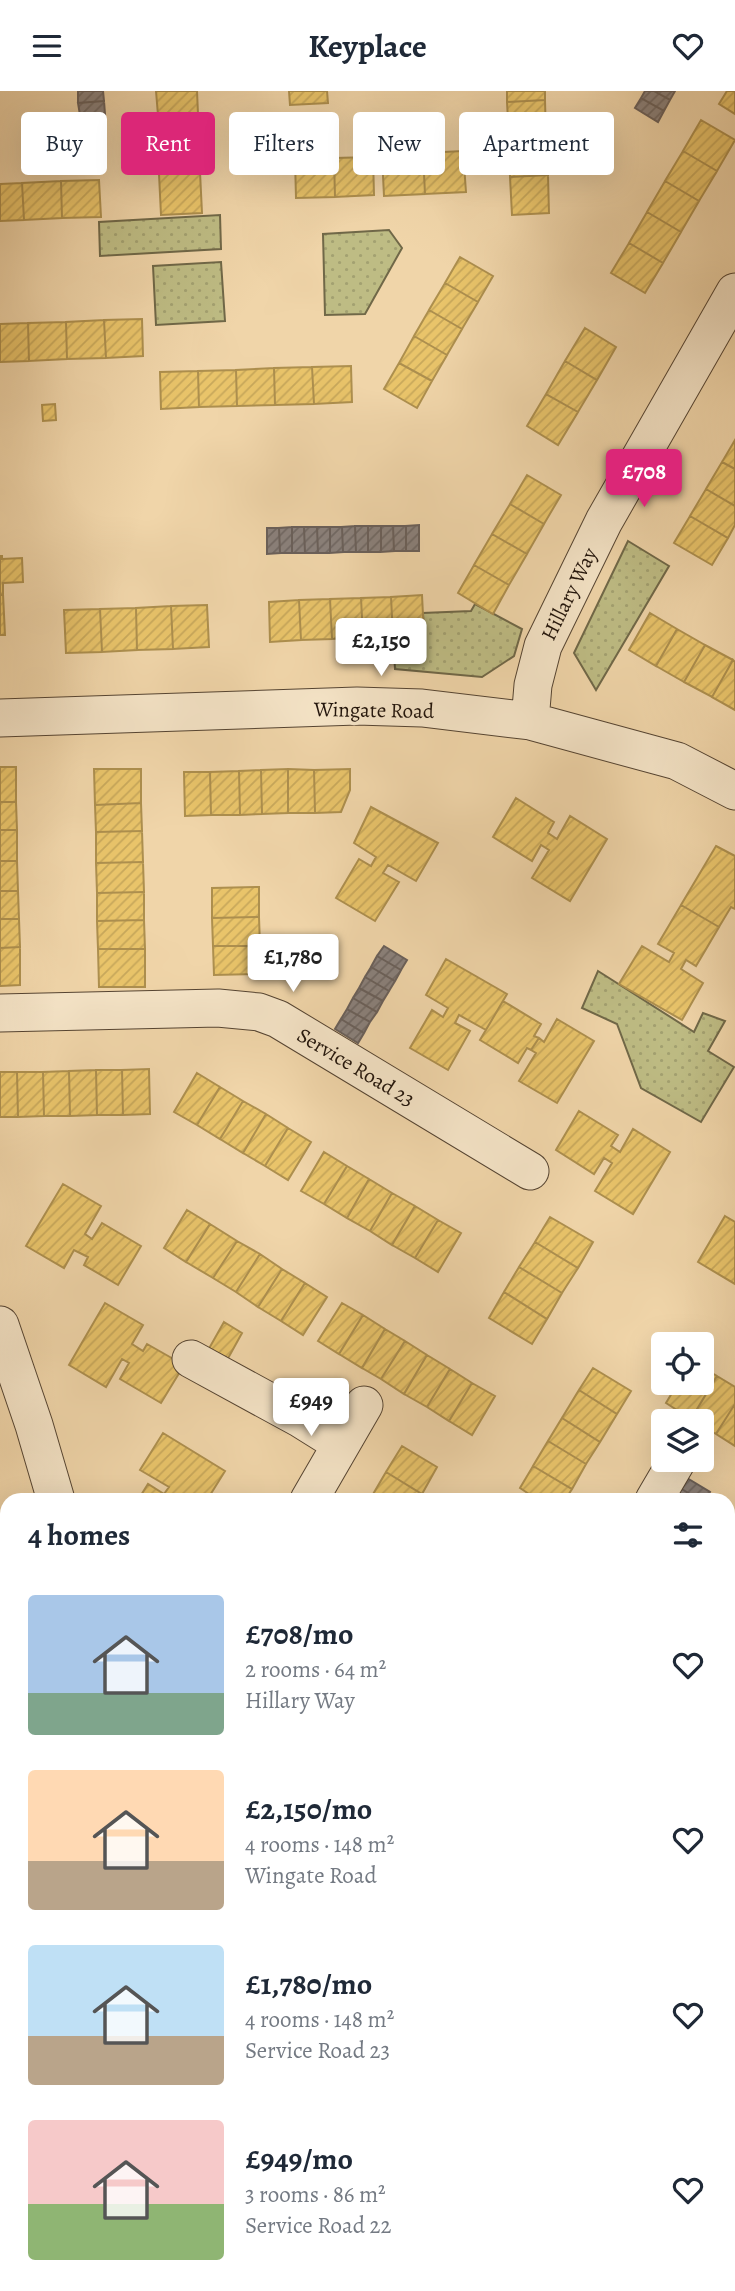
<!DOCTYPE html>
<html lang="en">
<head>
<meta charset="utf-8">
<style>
	body { margin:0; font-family:Alegreya,serif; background:#f2f2f3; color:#1f2937; height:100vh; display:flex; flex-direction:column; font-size:26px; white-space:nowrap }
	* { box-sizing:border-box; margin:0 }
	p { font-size:23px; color:#747a83 }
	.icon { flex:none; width:38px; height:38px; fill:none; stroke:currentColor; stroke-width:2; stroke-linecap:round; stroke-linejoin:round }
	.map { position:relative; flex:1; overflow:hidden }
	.side { position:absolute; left:0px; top:1402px; width:735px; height:800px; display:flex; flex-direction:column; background:#fff; border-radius:21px 21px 0 0; box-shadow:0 7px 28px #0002 }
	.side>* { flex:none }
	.banner { position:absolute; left:21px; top:21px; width:693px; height:63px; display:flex; gap:14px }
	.buttons { position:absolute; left:651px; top:1241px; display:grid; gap:14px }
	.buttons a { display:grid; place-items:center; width:63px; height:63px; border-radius:7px; background:#fff; box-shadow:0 7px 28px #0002; font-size:35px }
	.price { position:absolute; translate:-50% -60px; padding:0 16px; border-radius:7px; background:#fff; color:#222; font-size:23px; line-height:46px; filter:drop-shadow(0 2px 4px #0008) }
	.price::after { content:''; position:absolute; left:50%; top:42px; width:21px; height:16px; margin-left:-10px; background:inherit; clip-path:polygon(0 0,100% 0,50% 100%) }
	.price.current { background:#db2777; color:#fff }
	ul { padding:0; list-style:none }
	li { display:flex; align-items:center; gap:21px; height:175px; padding:0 28px }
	li span { display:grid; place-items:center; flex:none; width:196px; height:140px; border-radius:7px; color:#555 }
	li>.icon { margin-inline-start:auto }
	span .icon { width:84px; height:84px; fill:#fffc; stroke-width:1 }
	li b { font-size:30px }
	h2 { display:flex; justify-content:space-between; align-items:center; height:84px; padding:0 28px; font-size:30px }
	.chip { padding:0 24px; border-radius:7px; background:#fff; box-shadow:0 7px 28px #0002; font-size:24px; line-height:63px }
	.chip.current { background:#db2777; color:#fff }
	header { display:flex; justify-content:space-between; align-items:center; height:91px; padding:0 28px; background:#fff; font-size:32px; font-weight:600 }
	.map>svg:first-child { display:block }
	.grass { fill:url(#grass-dots); stroke:#706848; stroke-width:2 }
	.homes { fill:url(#homes-hatch); stroke:#ad8f4e; stroke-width:2 }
	.industry { fill:url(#industry-hatch); stroke:#6a605a; stroke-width:2 }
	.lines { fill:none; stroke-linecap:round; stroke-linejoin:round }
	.minor-casing { stroke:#554432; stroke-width:39 }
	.minor { stroke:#f5e4c7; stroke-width:37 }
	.labels { text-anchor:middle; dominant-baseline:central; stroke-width:7; stroke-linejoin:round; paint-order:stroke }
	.street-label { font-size:21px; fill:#21140b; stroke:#f5e4c7 }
</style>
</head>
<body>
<header><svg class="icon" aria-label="menu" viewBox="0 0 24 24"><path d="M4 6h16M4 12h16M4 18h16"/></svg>Keyplace<svg class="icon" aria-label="heart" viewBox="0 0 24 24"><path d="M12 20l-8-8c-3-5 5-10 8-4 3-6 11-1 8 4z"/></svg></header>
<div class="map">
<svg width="735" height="2200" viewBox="0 0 735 2200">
	<defs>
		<pattern id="grass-dots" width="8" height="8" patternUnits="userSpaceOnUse" patternTransform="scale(1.75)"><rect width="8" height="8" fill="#bebc84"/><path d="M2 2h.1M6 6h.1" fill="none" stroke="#a3a171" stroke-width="1.8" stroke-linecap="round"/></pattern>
		<pattern id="homes-hatch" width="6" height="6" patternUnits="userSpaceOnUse" patternTransform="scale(1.75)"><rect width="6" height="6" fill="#e9c46a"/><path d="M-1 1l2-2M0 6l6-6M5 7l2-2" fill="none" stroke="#c8a85b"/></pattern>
		<pattern id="industry-hatch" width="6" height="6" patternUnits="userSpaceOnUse" patternTransform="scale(1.75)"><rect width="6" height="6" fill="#8a817c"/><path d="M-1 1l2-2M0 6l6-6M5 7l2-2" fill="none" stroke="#706864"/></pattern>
	</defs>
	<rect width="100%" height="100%" fill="#f0d5a9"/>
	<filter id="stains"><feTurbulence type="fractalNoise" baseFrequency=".00286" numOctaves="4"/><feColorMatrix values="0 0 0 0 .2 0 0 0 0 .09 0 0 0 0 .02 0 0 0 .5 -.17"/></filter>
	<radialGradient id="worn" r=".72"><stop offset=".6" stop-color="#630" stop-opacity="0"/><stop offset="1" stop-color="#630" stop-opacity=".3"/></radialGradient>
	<path class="grass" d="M220,124L221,158L100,165L99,131Z
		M389,139L402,157L365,223L325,224L323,143Z
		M221,171L225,230L156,234L153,175Z
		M628,450L669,475L596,599L574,562Z
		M475,513L522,538L514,565L482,586L395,578L393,545L424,544L423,522L471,520Z
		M598,880L694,941L703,922L725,930L708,960L734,976L701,1031L641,997L617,933L582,917Z"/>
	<path class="homes" d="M156,0H197L198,23L158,24Z
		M289,0H327L328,12L290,14Z
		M507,0H545V9L507,11Z
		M727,0H735V23L719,13Z
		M545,9L546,47L509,48L507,11Z
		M701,29L735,49L717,80L683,60Z
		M198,41L200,81L159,83L157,43Z
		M546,47L548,84L510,86L509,48Z
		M463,60L466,101L425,103L423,62Z
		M683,60L717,80L699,110L665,90Z
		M423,62L425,103L384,105L382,64Z
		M373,66L374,104L335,106L334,67Z
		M334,67L335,106L296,107L295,68Z
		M200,81L202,122L161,124L159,83Z
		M548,84L549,122L512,124L510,86Z
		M99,89L101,126L62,127L61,90Z
		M61,90L62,127L24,129L22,92Z
		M665,90L699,110L681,141L647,121Z
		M22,92L24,129L0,130V93Z
		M647,121L681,141L663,172L629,152Z
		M629,152L663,172L645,202L611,182Z
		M460,166L493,185L478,211L445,192Z
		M445,192L478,211L462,238L429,219Z
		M429,219L462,238L447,264L414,245Z
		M142,228L143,265L106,267L104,229Z
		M104,229L106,267L67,268L66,231Z
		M66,231L67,268L29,270L28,232Z
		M28,232L29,270L0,271V233Z
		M585,237L616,256L597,289L565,270Z
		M414,245L447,264L432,290L399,272Z
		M565,270L597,289L578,321L546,303Z
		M399,272L432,290L417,317L384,298Z
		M351,275L352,311L314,313L312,276Z
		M312,276L314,313L275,314L274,277Z
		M274,277L275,314L237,315L236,279Z
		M236,279L237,315L199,316L198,280Z
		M198,280L199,316L161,318L160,281Z
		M546,303L578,321L558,354L527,335Z
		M55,313L56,329L43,330L42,314Z
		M735,349V378L722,371Z
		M722,371L735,378V415L706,398Z
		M527,384L561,404L544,433L510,413Z
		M706,398L735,415V434L728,447L690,425Z
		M510,413L544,433L527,463L492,443Z
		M690,425L728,447L712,474L674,452Z
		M492,443L527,463L509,494L474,474Z
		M0,465H2V468L22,467L23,491L3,492V503L0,504Z
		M474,474L509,494L493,523L458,502Z
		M3,503L5,544H0V504Z
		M422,504L424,544L393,545L391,506Z
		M391,506L393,545L363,546L361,507Z
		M361,507L363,546L332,548L330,508Z
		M330,508L332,548L301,549L299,509Z
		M299,509L301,549L270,551L269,511Z
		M207,514L209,556L173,558L171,515Z
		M171,515L173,558L137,559L136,517Z
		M136,517L137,559L102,561L100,518Z
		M100,518L102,561L66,562L64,519Z
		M650,522L677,538L656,575L629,559Z
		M677,538L705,554L684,591L656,575Z
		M705,554L733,569L712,606L684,591Z
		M733,569L735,571V619L712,606Z
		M0,676H16V711H0Z
		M94,678H141V712L95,714Z
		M288,678V722L262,723L261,679Z
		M288,678L314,679L315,722H288Z
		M350,678V699L341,721L315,722L314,679Z
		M261,679L262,723L240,724L239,680Z
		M239,680L240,724H211L210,681Z
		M184,681H210L211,724L185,725Z
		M516,707L554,731L548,742L557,748L570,725L607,748L570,810L532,787L549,759L541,754L532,770L493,746Z
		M0,711H16L17,739H0Z
		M141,712L142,740L96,741L95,714Z
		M371,716L438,752L416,790L388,774L383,782L399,791L375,830L336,807L359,768L371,775L376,766L354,752Z
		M0,739H17V770H0Z
		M142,740L143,771L96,772V741Z
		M716,755L735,765V818L731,816L719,836L681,814Z
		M0,770H17L18,800H0Z
		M143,771L144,801L97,802L96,772Z
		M259,796V826L212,827V797Z
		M0,800H18L19,828H0Z
		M144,801V829L97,830V802Z
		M681,814L719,836L696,875L686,869L681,878L703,892L682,929L619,893L642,855L669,871L674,862L658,853Z
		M259,826L260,855H213L212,827Z
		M0,828H19L20,856L0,857Z
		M144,829L145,858H98L97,830Z
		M213,855H260L261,883L214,884Z
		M20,856V894L0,895V857Z
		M98,858H145V896H99Z
		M446,868L507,903L486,939L459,924L455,932L470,940L448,979L410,957L432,919L443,926L448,917L426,904Z
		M503,910L541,933L534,945L539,947L531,959L527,957L518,972L480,949Z
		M557,928L594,950L557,1012L519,990L536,962L531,959L539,947L544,951Z
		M149,978L150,1023L123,1024L122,979Z
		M96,979H122L123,1024H97Z
		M96,979L97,1024L70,1025L69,980Z
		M69,980L70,1025H44L43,981Z
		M0,981H17L18,1026H0Z
		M17,981H43L44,1025L18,1026Z
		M197,982L220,996L197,1034L174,1021Z
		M220,996L243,1010L220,1048L197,1034Z
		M243,1010L266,1023L243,1062L220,1048Z
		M579,1020L618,1044L611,1055L620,1061L633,1038L670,1061L633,1123L595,1100L612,1072L604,1067L594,1083L556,1059Z
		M266,1023L288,1037L265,1075L243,1062Z
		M288,1037L311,1051L288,1089L265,1075Z
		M324,1061L347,1075L324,1113L301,1100Z
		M347,1075L369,1088L347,1127L324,1113Z
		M369,1088L392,1102L370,1140L347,1127Z
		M63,1093L101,1115L85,1143L92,1148L102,1132L141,1155L118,1194L84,1174L88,1166L74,1159L64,1177L26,1155Z
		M392,1102L415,1115L392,1154L370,1140Z
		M415,1115L438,1129L415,1167L392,1154Z
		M187,1119L210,1133L186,1171L164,1157Z
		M725,1125L735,1131V1193L698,1171Z
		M550,1126L593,1151L578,1177L535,1151Z
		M438,1129L461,1142L438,1181L415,1167Z
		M210,1133L237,1150L213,1187L186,1171Z
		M237,1150L260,1163L236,1201L213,1187Z
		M535,1151L578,1177L562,1202L519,1176Z
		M260,1163L282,1178L258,1216L236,1201Z
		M519,1176L562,1202L547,1228L504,1201Z
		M282,1178L305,1192L281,1230L258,1216Z
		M305,1192L327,1206L303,1244L281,1230Z
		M504,1201L547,1228L532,1253L489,1227Z
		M105,1212L143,1234L132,1253L143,1260L147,1253L184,1274L161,1312L120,1288L129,1272L122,1268L106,1296L69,1274Z
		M342,1212L363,1224L339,1263L318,1250Z
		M363,1224L385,1238L362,1277L339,1263Z
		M224,1231L242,1242L226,1271L207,1261Z
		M385,1238L405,1250L381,1288L362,1277Z
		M405,1250L427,1264L404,1303L381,1288Z
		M427,1264L450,1278L427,1316L404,1303Z
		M702,1276L717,1285L691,1328L666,1312L678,1292H702Z
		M593,1277L631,1300L617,1323L579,1299Z
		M450,1278L472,1292L449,1330L427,1316Z
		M717,1285L735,1296V1313L716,1343L702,1335V1330L691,1328Z
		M472,1292L495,1305L472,1344L449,1330Z
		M579,1299L617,1323L600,1351L562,1327Z
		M735,1313V1355L716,1343Z
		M562,1327L600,1351L586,1373L548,1350Z
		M163,1342L225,1380L207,1409H187L183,1406L181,1409H138L148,1393L164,1403L169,1396L140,1379Z
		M548,1350L586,1373L572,1398L533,1375Z
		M402,1355L437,1376L422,1403L386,1381Z
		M533,1375L572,1398L565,1409H538L520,1397Z
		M386,1381L422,1403L418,1409H378L372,1405Z
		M735,1450V1502L728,1498V1462Z
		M728,1589L735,1593V1614L728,1626Z
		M735,1614V1644L728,1640V1626Z
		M735,1922V1953L728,1948V1934Z
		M728,1948L735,1953V1984L728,1979Z
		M728,1979L735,1984V2010L733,2013L728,2010Z"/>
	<path class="industry" d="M78,0H103L104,10L78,12Z
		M645,0H654L670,9L664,20L641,7Z
		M654,0H675L670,9Z
		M641,7L664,20L658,31L635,17Z
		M104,10L105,23L80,24L78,12Z
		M105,23V35L80,37V24Z
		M419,434V460H406V435Z
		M355,435H368V461H356Z
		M355,435L356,461H343L342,436Z
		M368,435H381V461H368Z
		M381,435H393L394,460L381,461Z
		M393,435H406V460H394Z
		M292,436H304L305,462H292Z
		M292,436V462H280L279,437Z
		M304,436H317L318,462H305Z
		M317,436H330V462H318Z
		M330,436H342L343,461L330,462Z
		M267,437H279L280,462L267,463Z
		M384,855L407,869L401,879L377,865Z
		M377,865L401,879L395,890L371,876Z
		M371,876L395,890L389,900L365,886Z
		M365,886L389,900L383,910L359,897Z
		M359,897L383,910L377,921L353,907Z
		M353,907L377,921L370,931L347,918Z
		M347,918L370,931L364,942L341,928Z
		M341,928L364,942L358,952L335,938Z
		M687,1387L710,1401L706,1409H700L680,1397Z
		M680,1397L700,1409H677L675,1407Z"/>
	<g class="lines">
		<g class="minor-casing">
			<path id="minor" d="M0,627L357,615L422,617L530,630L677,670L735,700
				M530,630L533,594L543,555L604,430L735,201
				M0,922L218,917L259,921L278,928L530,1080
				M0,1234L34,1334L56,1409
				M191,1268L301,1328L341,1353
				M309,1409L364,1314
				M654,1409L678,1368
				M0,1927L7,1913
				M728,2108L735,2113"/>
		</g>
		<use href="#minor" class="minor"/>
	</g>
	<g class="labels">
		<g class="street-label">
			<text transform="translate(569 503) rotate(-64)">Hillary Way</text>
			<text transform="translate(374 619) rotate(1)">Wingate Road</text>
			<text transform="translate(356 976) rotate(31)">Service Road 23</text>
		</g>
	</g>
	<rect width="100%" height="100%" filter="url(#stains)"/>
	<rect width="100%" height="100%" fill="url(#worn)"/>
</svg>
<div class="buttons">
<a><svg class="icon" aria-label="locate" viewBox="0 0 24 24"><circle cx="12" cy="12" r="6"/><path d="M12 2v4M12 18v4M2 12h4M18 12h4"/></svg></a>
<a><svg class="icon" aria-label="layers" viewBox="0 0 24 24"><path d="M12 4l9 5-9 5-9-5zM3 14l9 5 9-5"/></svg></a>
</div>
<b class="price current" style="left:644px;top:418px">£708</b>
<b class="price" style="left:381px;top:587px">£2,150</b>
<b class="price" style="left:293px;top:903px">£1,780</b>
<b class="price" style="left:311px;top:1347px">£949</b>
<div class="banner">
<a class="chip">Buy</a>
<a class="chip current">Rent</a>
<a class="chip">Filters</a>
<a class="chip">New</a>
<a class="chip">Apartment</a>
</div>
<section class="side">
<h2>4 homes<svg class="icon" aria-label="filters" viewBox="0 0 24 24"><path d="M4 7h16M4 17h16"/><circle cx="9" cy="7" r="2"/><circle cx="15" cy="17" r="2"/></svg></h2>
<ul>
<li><span style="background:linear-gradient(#a9c7e8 70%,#7fa58c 0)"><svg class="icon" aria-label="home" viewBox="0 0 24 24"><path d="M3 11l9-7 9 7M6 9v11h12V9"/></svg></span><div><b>£708/mo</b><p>2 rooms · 64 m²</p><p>Hillary Way</p></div><svg class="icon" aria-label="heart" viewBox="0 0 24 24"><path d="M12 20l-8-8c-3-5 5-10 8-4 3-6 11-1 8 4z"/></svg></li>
<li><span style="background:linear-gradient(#ffd9b3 65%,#b9a48a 0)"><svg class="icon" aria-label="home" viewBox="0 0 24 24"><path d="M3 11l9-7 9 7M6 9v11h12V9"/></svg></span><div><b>£2,150/mo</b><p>4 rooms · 148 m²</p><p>Wingate Road</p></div><svg class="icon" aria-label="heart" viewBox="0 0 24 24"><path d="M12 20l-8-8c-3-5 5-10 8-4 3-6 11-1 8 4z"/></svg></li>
<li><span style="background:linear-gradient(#bfe0f5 65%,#b9a48a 0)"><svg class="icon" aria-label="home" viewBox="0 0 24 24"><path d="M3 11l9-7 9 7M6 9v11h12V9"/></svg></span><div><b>£1,780/mo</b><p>4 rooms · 148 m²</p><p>Service Road 23</p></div><svg class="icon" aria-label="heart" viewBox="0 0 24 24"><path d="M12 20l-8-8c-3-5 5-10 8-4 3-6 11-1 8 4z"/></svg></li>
<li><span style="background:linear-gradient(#f6c9c9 60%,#8fb573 0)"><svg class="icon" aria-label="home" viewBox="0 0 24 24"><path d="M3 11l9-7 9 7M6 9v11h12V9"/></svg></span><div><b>£949/mo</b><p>3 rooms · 86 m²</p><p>Service Road 22</p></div><svg class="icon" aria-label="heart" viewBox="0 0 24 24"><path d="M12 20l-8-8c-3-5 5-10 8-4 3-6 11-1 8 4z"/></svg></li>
</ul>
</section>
</div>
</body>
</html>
